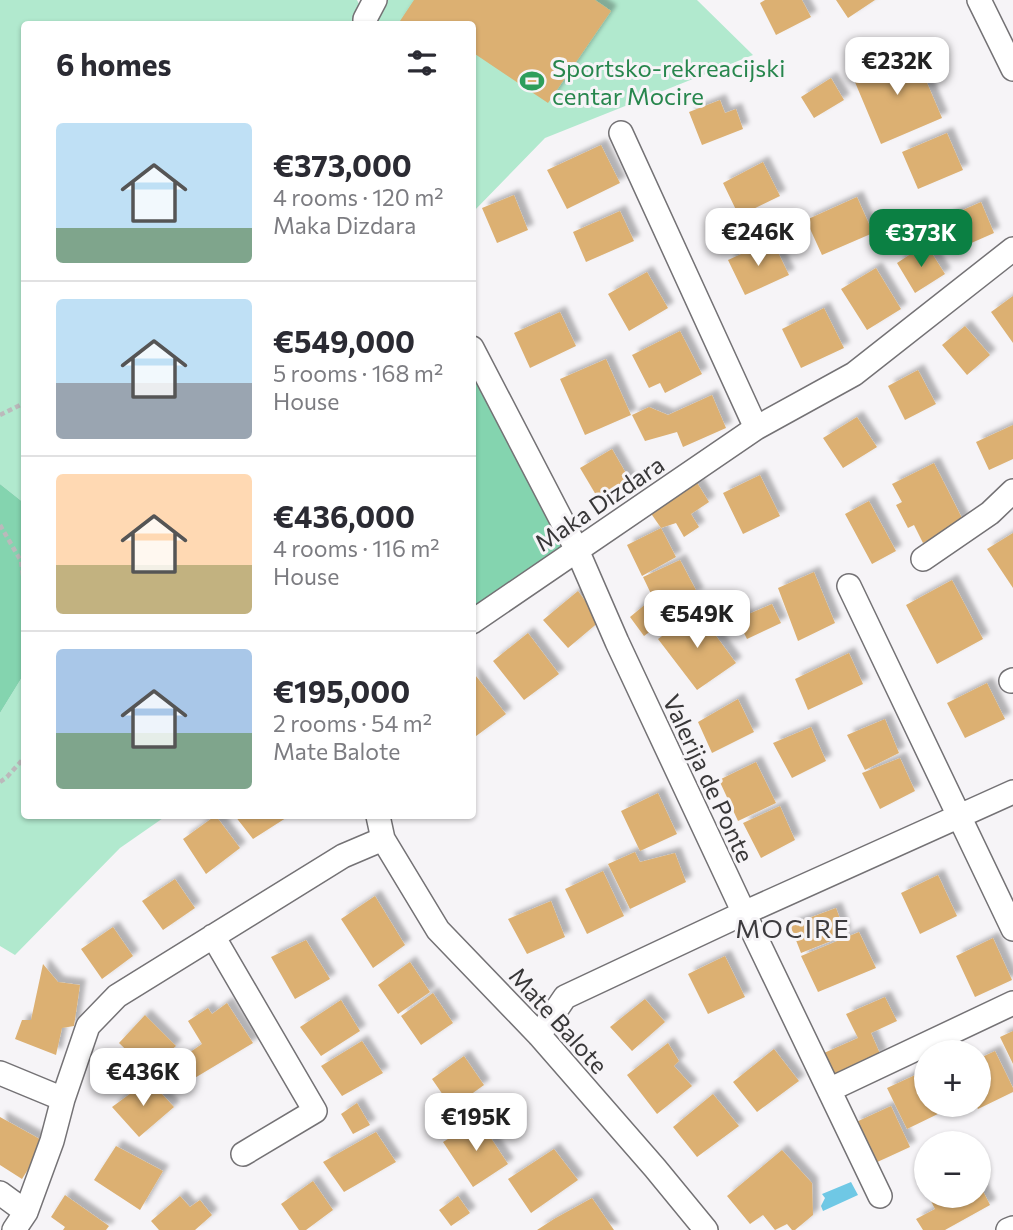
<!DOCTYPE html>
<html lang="en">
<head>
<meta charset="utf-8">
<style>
	body { margin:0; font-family:Commissioner,sans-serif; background:#f2f2f3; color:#2b2b33; height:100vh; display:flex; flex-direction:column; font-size:26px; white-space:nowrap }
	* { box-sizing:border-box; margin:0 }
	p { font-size:23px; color:#7c7c81 }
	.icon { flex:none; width:38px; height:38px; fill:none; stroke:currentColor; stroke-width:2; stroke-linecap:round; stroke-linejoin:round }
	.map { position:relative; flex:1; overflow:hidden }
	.side { position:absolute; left:21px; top:21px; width:455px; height:798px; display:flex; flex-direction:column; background:#fff; border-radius:7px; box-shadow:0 2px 5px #0004 }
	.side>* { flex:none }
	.tools { position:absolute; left:914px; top:1040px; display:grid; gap:14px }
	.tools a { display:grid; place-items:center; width:77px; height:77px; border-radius:50%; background:#fff; box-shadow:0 2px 5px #0004; font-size:35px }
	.price { position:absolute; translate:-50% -60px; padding:0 16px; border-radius:14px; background:#fff; color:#222; font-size:23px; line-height:46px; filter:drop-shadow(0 2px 4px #0008) }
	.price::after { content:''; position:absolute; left:50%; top:42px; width:21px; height:16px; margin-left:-10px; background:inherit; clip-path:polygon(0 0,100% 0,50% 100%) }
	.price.active { background:#0b8043; color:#fff }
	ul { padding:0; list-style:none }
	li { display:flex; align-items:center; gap:21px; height:175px; padding:0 35px }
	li+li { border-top:2px solid #e1e1e2 }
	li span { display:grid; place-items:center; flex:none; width:196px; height:140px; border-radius:7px; color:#555 }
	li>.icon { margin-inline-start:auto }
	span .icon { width:84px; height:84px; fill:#fffc; stroke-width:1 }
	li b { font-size:30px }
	h2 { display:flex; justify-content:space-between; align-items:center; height:84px; padding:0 35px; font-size:30px }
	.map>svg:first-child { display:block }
	.green { fill:#b1e9ce }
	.forest { fill:#84d4af }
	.water { fill:#6fc8e5 }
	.building { fill:#dcb072; filter:url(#shadow) }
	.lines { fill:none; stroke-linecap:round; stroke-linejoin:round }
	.minor-casing { stroke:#747275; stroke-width:26 }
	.path { stroke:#bbb9bb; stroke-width:4.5; stroke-dasharray:5 3.5; stroke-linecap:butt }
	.minor { stroke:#fff; stroke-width:23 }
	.labels { text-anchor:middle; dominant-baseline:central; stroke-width:6; stroke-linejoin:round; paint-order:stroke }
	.leisure-label { font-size:24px; fill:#27864d; stroke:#f6f4f7; text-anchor:start }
	.street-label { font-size:24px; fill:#383738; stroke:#f6f4f7 }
	.neighbourhood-label { font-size:26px; letter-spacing:2px; fill:#3d3b3e; stroke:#f6f4f7 }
</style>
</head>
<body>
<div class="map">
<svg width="1013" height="1230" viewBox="0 0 1013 1230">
	<defs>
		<filter id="shadow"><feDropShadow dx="6" dy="-6" stdDeviation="2" flood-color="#0004"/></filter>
	</defs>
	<rect width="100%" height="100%" fill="#f6f4f7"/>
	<path class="green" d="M0,0H357L366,18L375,0H697L753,55L545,138L473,212L472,24H24V503L0,484Z
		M24,674V816H166L120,848L15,955L0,946V713Z"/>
	<path class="forest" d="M472,348L577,550L472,622Z
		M0,484L24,503V674L0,713Z"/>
	<path class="water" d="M851,1182L858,1195L823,1211L821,1206L825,1198L822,1194Z"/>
	<path class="building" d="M414,0H595L611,11L548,103L472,52V24H398Z
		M765,0H802L811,17L776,35L760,3Z
		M836,0H875L848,18Z
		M913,50L942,118L881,144L852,75Z
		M831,78L844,100L814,118L801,97Z
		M720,100L725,113L736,109L743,129L702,145L689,112Z
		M947,133L963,170L918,189L902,152Z
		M601,145L620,183L567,209L547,170Z
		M763,162L780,196L739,216L723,183Z
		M514,195L528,230L497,243L482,208Z
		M857,197L873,233L822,255L806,220Z
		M981,202L994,233L960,248L947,217Z
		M620,211L634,241L586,262L573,232Z
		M772,240L789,275L745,295L728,260Z
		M926,244L945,274L915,293L897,263Z
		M876,268L901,309L867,330L841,289Z
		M647,272L668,308L629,331L608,294Z
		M1013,296V343L991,312Z
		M824,308L844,348L801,368L782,329Z
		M560,312L576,346L530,368L514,333Z
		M965,326L990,355L967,375L942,345Z
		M680,331L702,374L665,393L660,383L649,388L632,355Z
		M606,359L631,415L585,435L560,379Z
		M918,370L936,404L905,420L888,386Z
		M712,395L726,428L683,447L677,432L645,441L632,415L649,407L668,415Z
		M857,417L877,447L843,468L823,438Z
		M1013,425V459L989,470L976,442Z
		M612,449L631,482L599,500L580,468Z
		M934,463L964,522L923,543L914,525L908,528L896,505L902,502L892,484Z
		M760,475L780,516L743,534L723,493Z
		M696,481L709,502L691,514L699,527L684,537L676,523L661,528L650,512Z
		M869,501L896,551L872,564L845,514Z
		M661,528L676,557L642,576L627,545Z
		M1013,533V588L987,549Z
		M680,560L698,594L667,609L671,616L644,636L630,617L653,598L643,577Z
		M814,572L835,623L798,641L778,588Z
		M952,580L983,639L937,664L906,605Z
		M578,591L600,621L568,648L543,620Z
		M772,604L781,623L747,639L737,619Z
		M697,610L736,663L697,690L658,639Z
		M528,633L559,674L524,700L493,661Z
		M849,653L863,684L808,710L795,679Z
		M472,671L506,714L472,739Z
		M987,683L1005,719L965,738L947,703Z
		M738,699L754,732L712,753L698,722Z
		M885,719L899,753L865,770L847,735Z
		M811,727L826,761L792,778L773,743Z
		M900,758L915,791L880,809L862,773Z
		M756,762L776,803L738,821L719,780Z
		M658,793L677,834L640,851L621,811Z
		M780,806L795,840L761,858L743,823Z
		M215,816H216L240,848L206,874L183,839Z
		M235,816H289L253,839Z
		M635,852L640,862L675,853L686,882L630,909L608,864Z
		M603,871L624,916L587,934L565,889Z
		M938,875L957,916L920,934L901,893Z
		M175,879L195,908L163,930L142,901Z
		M375,896L405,945L373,968L341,919Z
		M551,901L565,937L527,954L508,919Z
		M836,908L846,935L801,953L790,925Z
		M113,927L133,956L102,979L81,949Z
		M859,932L876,968L818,992L801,956Z
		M993,938L1012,980L975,997L956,956Z
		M306,940L330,979L295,999L271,957Z
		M725,956L745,997L708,1014L688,974Z
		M410,962L430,992L398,1014L378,985Z
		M43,964L58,982L80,985L74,1026L62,1028L56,1055L15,1039L22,1020H31Z
		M433,993L453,1023L421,1045L401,1016Z
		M885,997L897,1021L871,1033L881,1056L834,1077L824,1053L858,1038L846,1014Z
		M645,999L665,1022L632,1051L610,1027Z
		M341,1000L360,1031L321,1056L300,1027Z
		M227,1003L253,1043L193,1079L183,1057L202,1044L188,1021L208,1008L212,1014Z
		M145,1015L176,1046L147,1070L119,1043Z
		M1013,1031V1064L1000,1037Z
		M362,1041L383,1073L342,1096L321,1066Z
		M668,1043L679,1061L674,1066L692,1086L657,1114L627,1075Z
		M774,1049L799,1081L757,1112L733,1082Z
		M995,1051L1013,1088V1092L978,1109L975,1104H978V1059Z
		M464,1056L484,1085L452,1108L432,1079Z
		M924,1071L926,1074V1104H940L944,1111L907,1129L887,1088Z
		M149,1080L174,1107L139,1137L112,1107Z
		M713,1094L739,1126L697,1157L673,1127Z
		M357,1103L370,1125L353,1134L341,1114Z
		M891,1106L910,1147L873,1164L854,1123Z
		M0,1117L45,1142L22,1179L0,1165Z
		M479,1120L508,1164L473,1187L443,1142Z
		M376,1132L396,1162L344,1192L323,1162Z
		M116,1146L163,1171L140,1210L94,1180Z
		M554,1149L578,1180L531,1213L508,1179Z
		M782,1150L812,1183L813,1215L795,1230H792L787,1224L775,1230L763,1215L750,1224L727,1196Z
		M313,1181L333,1210L306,1230H299L281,1204Z
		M978,1181L990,1205L945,1230H923L916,1219L935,1209L928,1195H978Z
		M65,1195L109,1226L106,1230H63L65,1227L51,1217Z
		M180,1196L190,1207L200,1200L212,1215L195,1230H159L151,1221Z
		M458,1196L470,1213L451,1226L439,1210Z
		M592,1198L614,1230H537L554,1219Z"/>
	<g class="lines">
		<g class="minor-casing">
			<path id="minor" d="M979,0L1013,69
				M365,24V19L375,0
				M621,133L756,428
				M472,348L577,550L617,642L744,913L880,1196
				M923,559L990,513L1013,491
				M849,586L1013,929
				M472,622L756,428L854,374L1013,249
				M1011,681L1013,680
				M378,816L383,839L438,930L539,1035L655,1168L706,1230
				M213,936L315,1111L243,1154
				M539,1035L565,997L744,913L1013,792
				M0,1073L63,1099
				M829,1090L1013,1003
				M0,1193L26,1212
				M14,1230L26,1212L52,1141L63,1099L88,1026L117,996L343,856L383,839
				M1008,1230L1013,1228"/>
		</g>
		<path class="path" d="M0,415L24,403
			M0,525L21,561L24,583
			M0,782L7,777L24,758"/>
		<use href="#minor" class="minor"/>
	</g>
	<defs>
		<g id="stadium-bare" transform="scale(1.89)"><path d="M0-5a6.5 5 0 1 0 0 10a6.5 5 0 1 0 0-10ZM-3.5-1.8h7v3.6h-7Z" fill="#2e9e5b" stroke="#f6f4f7" stroke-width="2.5" paint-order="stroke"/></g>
	</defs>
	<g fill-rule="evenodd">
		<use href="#stadium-bare" x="532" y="81"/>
	</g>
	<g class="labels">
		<g class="leisure-label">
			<text x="552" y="67">Sportsko-rekreacijski<tspan x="552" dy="28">centar Mocire</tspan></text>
		</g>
		<g class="street-label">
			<text transform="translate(599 503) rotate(-34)">Maka Dizdara</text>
			<text transform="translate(709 778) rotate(65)">Valerija de Ponte</text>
			<text transform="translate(559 1020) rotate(48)">Mate Balote</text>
		</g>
		<g class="neighbourhood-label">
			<text x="793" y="927">MOCIRE</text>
		</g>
	</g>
</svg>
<div class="tools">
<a>+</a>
<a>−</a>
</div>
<b class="price" style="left:897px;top:97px">€232K</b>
<b class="price" style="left:758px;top:268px">€246K</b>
<b class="price active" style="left:921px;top:269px">€373K</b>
<b class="price" style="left:697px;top:650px">€549K</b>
<b class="price" style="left:143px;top:1108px">€436K</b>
<b class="price" style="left:476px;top:1153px">€195K</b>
<section class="side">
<h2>6 homes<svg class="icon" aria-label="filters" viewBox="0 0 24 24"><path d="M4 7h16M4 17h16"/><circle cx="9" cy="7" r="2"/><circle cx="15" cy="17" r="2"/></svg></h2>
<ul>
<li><span style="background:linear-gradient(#bfe0f5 75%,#7fa58c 0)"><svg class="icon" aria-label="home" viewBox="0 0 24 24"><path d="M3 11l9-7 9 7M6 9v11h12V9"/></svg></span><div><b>€373,000</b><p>4 rooms · 120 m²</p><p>Maka Dizdara</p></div></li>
<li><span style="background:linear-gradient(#bfe0f5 60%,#9aa5b1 0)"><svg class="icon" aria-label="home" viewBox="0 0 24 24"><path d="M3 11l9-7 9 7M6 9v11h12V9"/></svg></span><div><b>€549,000</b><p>5 rooms · 168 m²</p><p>House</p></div></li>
<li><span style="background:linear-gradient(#ffd9b3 65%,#c2b280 0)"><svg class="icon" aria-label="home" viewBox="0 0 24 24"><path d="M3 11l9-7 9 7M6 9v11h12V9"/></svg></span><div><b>€436,000</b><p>4 rooms · 116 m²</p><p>House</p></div></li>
<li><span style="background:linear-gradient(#a9c7e8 60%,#7fa58c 0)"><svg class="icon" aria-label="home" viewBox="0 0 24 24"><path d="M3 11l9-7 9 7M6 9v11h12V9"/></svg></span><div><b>€195,000</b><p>2 rooms · 54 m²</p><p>Mate Balote</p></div></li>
</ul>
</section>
</div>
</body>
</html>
